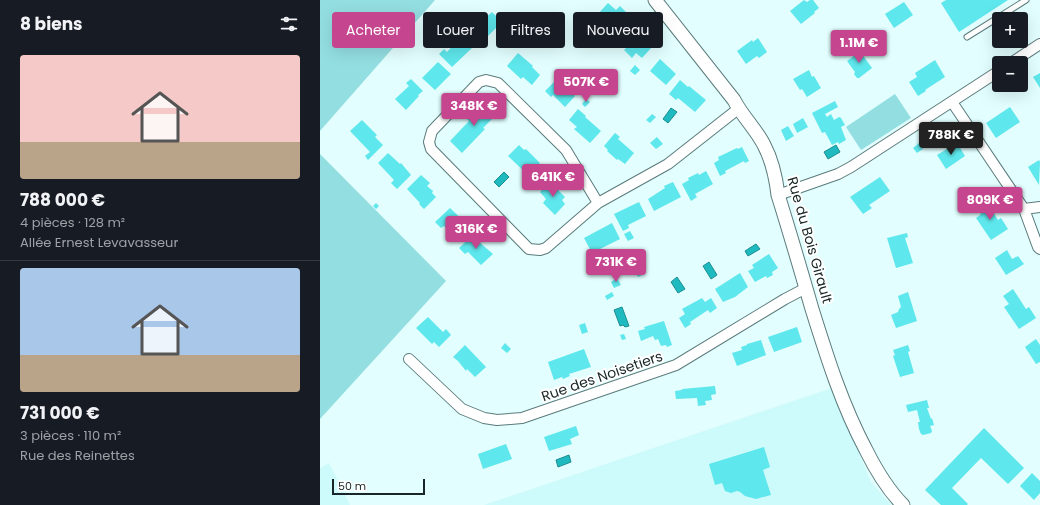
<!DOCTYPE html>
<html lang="fr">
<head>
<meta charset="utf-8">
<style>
	body { margin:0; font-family:Poppins,sans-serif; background:#242831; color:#f1f3f6; height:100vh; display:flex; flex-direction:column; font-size:15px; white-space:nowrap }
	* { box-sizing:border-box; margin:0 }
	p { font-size:13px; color:#9ea1a6 }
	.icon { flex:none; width:22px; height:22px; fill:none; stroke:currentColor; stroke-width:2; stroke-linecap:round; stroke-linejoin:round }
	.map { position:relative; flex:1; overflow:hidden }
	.side { display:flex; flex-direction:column; background:#171b24; width:320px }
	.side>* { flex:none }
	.banner { position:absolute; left:12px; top:12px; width:380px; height:36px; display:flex; gap:8px }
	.controls { position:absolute; left:672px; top:12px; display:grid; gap:8px }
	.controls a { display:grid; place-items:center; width:36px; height:36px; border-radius:4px; background:#171b24; box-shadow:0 4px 16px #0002; font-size:20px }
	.scale { position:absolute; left:12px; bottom:10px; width:93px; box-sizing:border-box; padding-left:4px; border:2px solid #192627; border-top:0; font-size:11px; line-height:14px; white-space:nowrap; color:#192627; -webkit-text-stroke:3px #fff; paint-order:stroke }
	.price { position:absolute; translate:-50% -34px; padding:0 9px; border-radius:4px; background:#c6458f; color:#fff; font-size:13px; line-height:26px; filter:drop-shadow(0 1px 2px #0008) }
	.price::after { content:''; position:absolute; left:50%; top:24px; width:12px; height:9px; margin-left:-6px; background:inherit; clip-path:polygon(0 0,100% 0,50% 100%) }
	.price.on { background:#222; color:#fff }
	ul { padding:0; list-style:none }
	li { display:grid; align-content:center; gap:8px; height:212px; padding:0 20px }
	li+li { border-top:1px solid #363941 }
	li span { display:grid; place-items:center; height:124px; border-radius:4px; color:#555 }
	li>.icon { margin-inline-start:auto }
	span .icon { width:72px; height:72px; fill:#fffc; stroke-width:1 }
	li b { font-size:17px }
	h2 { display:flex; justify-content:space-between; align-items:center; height:48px; padding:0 20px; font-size:17px }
	.chip { padding:0 14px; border-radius:4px; background:#171b24; box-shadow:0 4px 16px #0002; font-size:14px; line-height:36px }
	.chip.on { background:#c6458f; color:#fff }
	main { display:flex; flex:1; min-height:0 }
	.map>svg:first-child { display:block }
	.built { fill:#cdfafb }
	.green { fill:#93dee1 }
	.water { fill:#1ebabf; stroke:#1c8e91 }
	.building { fill:#5ee7ec }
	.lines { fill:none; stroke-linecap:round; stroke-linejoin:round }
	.service-casing { stroke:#5b7b7c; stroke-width:7 }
	.minor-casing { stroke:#5b7b7c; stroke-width:12 }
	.tertiary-casing { stroke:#5b7b7c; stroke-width:15 }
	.service { stroke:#fff; stroke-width:5 }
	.minor { stroke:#fff; stroke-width:10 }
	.tertiary { stroke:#fff; stroke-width:13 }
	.labels { text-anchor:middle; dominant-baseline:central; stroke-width:4; stroke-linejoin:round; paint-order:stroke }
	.street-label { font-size:14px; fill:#192627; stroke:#fff }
</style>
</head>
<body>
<main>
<section class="side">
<h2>8 biens<svg class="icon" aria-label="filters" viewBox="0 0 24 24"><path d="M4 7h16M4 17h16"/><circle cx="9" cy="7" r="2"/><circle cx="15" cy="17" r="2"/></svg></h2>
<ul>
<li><span style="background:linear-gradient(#f6c9c9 70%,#b9a48a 0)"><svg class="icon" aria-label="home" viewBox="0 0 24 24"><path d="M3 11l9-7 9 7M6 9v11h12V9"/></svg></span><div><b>788 000 €</b><p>4 pièces · 128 m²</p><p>Allée Ernest Levavasseur</p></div></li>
<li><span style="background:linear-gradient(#a9c7e8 70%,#b9a48a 0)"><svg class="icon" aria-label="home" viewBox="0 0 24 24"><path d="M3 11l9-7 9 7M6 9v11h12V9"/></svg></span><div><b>731 000 €</b><p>3 pièces · 110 m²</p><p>Rue des Reinettes</p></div></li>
</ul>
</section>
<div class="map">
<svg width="720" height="505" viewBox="0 0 720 505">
	<rect width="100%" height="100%" fill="#e2fefe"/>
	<path class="built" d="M512,388L551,482L571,505H164Z
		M9,463L30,505H0V468Z"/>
	<path class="green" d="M0,0H115L0,131Z
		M575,94L591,118L541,150L526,127Z
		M0,154L126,281L0,419Z"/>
	<path class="water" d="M351,108L357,112L348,123L343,119Z
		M516,145L520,152L508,159L504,152Z
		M184,172L189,177L179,187L174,182Z
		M436,244L440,249L428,256L425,251Z
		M389,262L397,275L391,279L383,266Z
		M357,277L365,289L358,293L351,282Z
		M302,307L309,326L305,327L303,325L300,326L294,310Z
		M249,455L251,462L238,467L236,460Z"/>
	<path class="building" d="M484,0L487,2L490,0H493L499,8L494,12L495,13L481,24L470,11Z
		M626,0H688L639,32L621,3Z
		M584,2L593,15L574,28L565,14Z
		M288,3L296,10L300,6L307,13L295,28L278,14Z
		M172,12L182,22L166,38V39L161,44L146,29L152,23L155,27Z
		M309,26L327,42L331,41L334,43L333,46L322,58L316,53L312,58L304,50L308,46L299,37Z
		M141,37L152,48L132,67L119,54L124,49L127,52Z
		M438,38L447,52L439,58L437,56L426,64L417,51L432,40L433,42Z
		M539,50L552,68L539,78H537L534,74L535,72L527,61L534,56L533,54Z
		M198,53L213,66L212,67L220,75L212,85L203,77L201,79L187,66Z
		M340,59L356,74L346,85L330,71Z
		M615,60L625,77L605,90L606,91L598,96L589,82L597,77L595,73Z
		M118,62L131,74L115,90L102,78Z
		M315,65L320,70L315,75L310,71Z
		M489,70L492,77L494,76L501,88L487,97L482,89L480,90L473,79Z
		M720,73V88L713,77Z
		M238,78L255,96L245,107L233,95L231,97L225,91Z
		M91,79L103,91L98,95L99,96L86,110L75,99L89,86L86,83Z
		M360,80L368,87L369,86L386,100L375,112L358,98L356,100L349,94Z
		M266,99L270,102L265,107L262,104Z
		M167,101L179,112L163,128L165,129L142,153L130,141L149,121L147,119L151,115L153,117Z
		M515,101L518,107L505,114L507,117L511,114L514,120L519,117L521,118L525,125L521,127L526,140L519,144L518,142L512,145L505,132L502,133L492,113Z
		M690,107L700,122L676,138L666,123Z
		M258,109L266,116L265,117L281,131L270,143L254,129L257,127L249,120Z
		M332,114L336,117L330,123L326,120Z
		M483,118L488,127L477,133L473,124Z
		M42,120L57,135L55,137L63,145L48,160L45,156L50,152L30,131Z
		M468,126L474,136L466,141L461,130Z
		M295,133L300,137L298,139L314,153L305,164L298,159L297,160L287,151L288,150L284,146Z
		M337,137L343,144L336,149L330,143Z
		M599,143L603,149L597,153L593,148Z
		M637,143L645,156L626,169L617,155Z
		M199,145L204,150L206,149L220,163L208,175L188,156Z
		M422,147L429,161L425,163L424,161L405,171L406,173L400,176L394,163L399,160L398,157L417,148L418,149Z
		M68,153L80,164L81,163L91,175L77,189L71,183L74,180L58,163Z
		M719,160L720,162L719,185L708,167Z
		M386,171L393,184L375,194L377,197L371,201L362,184L369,180L368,178L378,173L379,175Z
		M101,175L110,183L107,186L113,191L112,193L116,197L104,209L99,204L100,203L87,189Z
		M560,177L570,191L549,205L552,208L543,214L530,197Z
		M230,182L245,197L242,200L245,204L235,215L223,203L226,199L220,192Z
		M353,182L361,197L334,211L328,199L345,188L344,186Z
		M665,200L678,220L681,218L688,229L671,240L656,218L661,214L655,207Z
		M319,202L326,216L308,225L309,228L303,231L294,214Z
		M56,203L59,206L56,209L53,206Z
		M130,208L152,229L139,241L124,226L121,228L115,222Z
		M292,223L300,239L272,253L264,238Z
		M310,231L314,238L308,241L304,234Z
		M587,233L588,237L585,238L593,263L576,268L567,238Z
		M152,236L173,254L161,265L148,252L145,254L139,248Z
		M687,250L692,259L698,256L704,264L686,275L675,258Z
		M449,254L458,268L452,272L453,275L447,278L446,276L435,282L428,271L434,268L432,265Z
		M318,263L324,274L318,277L312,266Z
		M420,273L428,287L415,297L403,302L395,289Z
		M297,278L301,285L294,288L291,282Z
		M693,289L706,309L709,307L716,318L699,329L684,307L689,304L683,296Z
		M292,292L294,296L287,300L285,296Z
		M588,292L597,321L576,328L571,315L578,312L579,309L581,307L578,296Z
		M382,298L385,302L391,298L397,308L390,313L388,310L370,322L371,324L365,328L359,318L365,314L362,309Z
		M108,317L123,332L126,329L131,335L119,347L114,342L112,344L96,328Z
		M344,321L352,345L347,347L346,345L341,346L338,339L335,340L333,336L321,341L318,331L325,329L324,327Z
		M265,323L268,332L262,334L259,325Z
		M477,327L482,342L454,352L448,337Z
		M304,334L306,339L302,340L300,335Z
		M716,339L720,345V362L716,364L705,347Z
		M441,340L446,355L417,366L412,353L422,350L421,347L427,345V344Z
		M185,343L191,349L187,353L181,348Z
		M145,345L166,367L155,377L147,369L146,371L138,361L133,357Z
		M588,345L590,351L588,352L594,373L580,377L573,356L575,355L573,350Z
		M264,349L271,367L249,374L250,376L243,379L242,377L234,380L228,362Z
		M395,386L396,394L391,395L392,400L385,401L386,405L378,406L377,398L356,399L355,391L362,390V389Z
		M607,400L609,408H607L611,419L612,418L614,425L610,426L612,431L611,433L603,435L601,434L599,429L598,422H600L597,410L588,412L586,405Z
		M256,426L259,435L250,439L252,444L229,451L224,437Z
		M664,428L704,468L688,484L661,458L632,488L648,504L647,505H621L605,490Z
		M186,444L192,459L163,469L158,454Z
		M444,447L450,467L443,470L451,495L436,499L425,496L420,492L417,491L411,493L405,491L402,483L395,485L389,464Z
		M712,473L720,481V493L714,500L700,486Z"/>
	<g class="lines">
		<g class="service-casing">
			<path id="service" d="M647,37L706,0"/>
		</g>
		<g class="minor-casing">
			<path id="minor" d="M691,63L720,44
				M632,102L704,209L718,247L720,249
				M458,195L518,174L531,167L679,71
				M278,203L226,248L220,250L209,249L111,149L109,142L112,131L159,82L166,80L178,83L246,150L278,203L348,164L418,109
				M704,209L720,207
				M89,359L142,409L164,418L177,420L202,418L356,365L465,299L486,288"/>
		</g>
		<g class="tertiary-casing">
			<path id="tertiary" d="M335,0L414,100C422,116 436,129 444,145C452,160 456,178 458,195C470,233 481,271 492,309C507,357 522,405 546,450C556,470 567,489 583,505"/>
		</g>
		<use href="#service" class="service"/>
		<use href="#minor" class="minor"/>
		<use href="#tertiary" class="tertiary"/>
	</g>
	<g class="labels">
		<g class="street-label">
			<text transform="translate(490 240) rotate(74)">Rue du Bois Girault</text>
			<text transform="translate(282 376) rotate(-19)">Rue des Noisetiers</text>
		</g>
	</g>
</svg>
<div class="controls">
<a>+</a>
<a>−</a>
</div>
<div class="scale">50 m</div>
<b class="price" style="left:539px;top:64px">1.1M €</b>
<b class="price" style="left:266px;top:103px">507K €</b>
<b class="price" style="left:154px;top:127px">348K €</b>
<b class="price on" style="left:631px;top:156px">788K €</b>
<b class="price" style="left:233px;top:198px">641K €</b>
<b class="price" style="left:670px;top:221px">809K €</b>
<b class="price" style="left:156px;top:250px">316K €</b>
<b class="price" style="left:296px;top:283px">731K €</b>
<div class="banner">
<a class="chip on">Acheter</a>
<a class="chip">Louer</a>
<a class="chip">Filtres</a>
<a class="chip">Nouveau</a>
</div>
</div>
</main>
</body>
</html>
